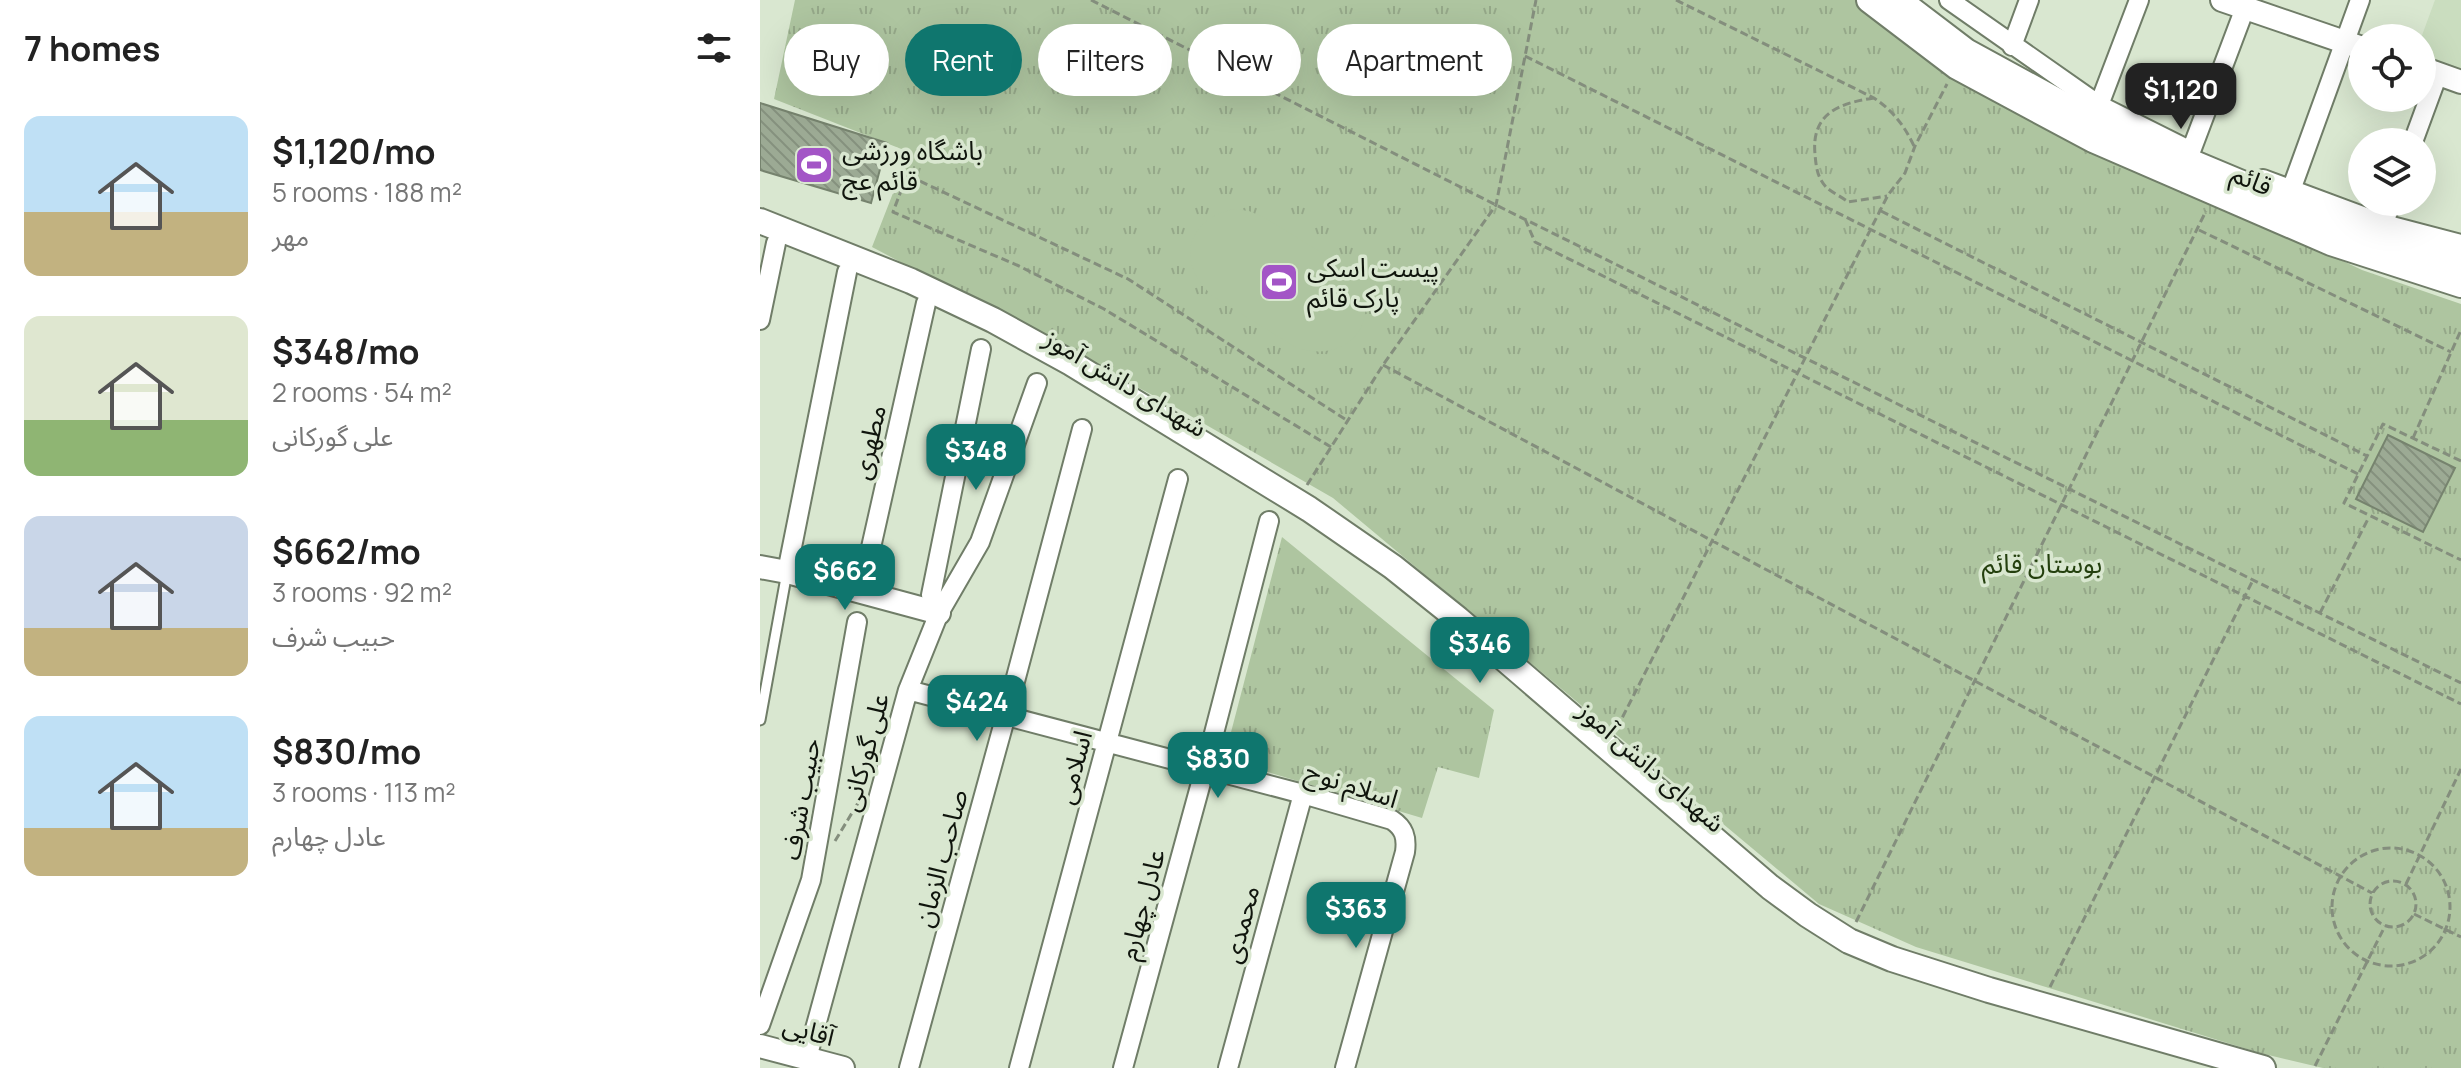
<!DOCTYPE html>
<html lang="en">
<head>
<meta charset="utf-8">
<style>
	body { margin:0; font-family:Manrope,"Noto Sans Arabic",sans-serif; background:#f6f6f6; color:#222; height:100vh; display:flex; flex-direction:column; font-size:30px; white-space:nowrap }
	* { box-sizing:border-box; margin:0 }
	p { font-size:26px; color:#767676 }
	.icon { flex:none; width:44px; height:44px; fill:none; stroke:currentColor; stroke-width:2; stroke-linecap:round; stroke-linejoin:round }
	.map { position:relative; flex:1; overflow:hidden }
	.drawer { display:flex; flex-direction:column; background:#fff; width:760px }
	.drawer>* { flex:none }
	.banner { position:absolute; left:24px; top:24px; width:760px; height:72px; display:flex; gap:16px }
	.controls { position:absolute; left:1588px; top:24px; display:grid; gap:16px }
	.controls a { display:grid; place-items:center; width:88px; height:88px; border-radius:50%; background:#fff; box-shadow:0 8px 32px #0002; font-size:40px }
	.price { position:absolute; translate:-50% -68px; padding:0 18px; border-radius:16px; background:#0f766e; color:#fff; font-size:26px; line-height:52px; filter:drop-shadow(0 2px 4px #0008) }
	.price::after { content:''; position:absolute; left:50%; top:48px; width:24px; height:18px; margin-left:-12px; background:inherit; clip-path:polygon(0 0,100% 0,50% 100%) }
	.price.on { background:#222; color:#fff }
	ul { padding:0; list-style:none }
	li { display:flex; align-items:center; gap:24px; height:200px; padding:0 24px }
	li span { display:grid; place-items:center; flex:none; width:224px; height:160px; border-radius:16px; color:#555 }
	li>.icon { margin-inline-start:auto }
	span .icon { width:96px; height:96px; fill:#fffc; stroke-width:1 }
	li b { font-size:34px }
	h2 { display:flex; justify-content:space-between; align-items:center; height:96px; padding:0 24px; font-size:34px }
	.chip { padding:0 28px; border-radius:36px; background:#fff; box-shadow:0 8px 32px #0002; font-size:28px; line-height:72px }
	.chip.on { background:#0f766e; color:#fff }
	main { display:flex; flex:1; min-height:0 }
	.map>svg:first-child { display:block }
	.built { fill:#caddbf }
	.park { fill:url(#park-tufts) }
	.garden { fill:#aec5a0 }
	.building { fill:url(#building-back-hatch); stroke:#76836e; stroke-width:2 }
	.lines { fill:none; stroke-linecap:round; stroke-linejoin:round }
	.service-casing { stroke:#707d68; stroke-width:13 }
	.minor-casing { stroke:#707d68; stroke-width:22 }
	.tertiary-casing { stroke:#707d68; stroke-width:26 }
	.secondary-casing { stroke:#707d68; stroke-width:28 }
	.path { stroke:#848e7d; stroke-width:3; stroke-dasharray:8 4; stroke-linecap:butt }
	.service { stroke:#fff; stroke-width:9 }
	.minor { stroke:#fff; stroke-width:18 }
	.tertiary { stroke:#fff; stroke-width:22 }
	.secondary { stroke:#fff; stroke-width:24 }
	.labels { text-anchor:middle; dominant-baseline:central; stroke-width:7; stroke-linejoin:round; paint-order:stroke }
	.poi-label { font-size:26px; fill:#10150d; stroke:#d9e7d0; text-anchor:start }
	.street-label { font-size:26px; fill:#10150d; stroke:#d9e7d0 }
	.park-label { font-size:26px; fill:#24400e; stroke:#d9e7d0 }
</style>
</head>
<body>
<main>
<section class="drawer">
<h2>7 homes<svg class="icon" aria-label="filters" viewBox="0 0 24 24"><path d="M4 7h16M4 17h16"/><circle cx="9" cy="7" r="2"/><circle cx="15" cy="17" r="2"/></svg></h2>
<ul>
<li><span style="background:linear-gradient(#bfe0f5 60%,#c2b280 0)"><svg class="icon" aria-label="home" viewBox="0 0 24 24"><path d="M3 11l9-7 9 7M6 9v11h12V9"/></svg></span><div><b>$1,120/mo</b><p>5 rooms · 188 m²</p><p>مهر</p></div></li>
<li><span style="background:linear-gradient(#dfe7d0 65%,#8fb573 0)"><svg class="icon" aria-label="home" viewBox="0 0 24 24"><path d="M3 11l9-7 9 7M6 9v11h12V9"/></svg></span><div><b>$348/mo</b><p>2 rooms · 54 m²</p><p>علی گورکانی</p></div></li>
<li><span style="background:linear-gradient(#c9d6e8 70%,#c2b280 0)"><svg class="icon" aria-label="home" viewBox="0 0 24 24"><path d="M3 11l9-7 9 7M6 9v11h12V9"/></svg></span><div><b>$662/mo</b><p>3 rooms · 92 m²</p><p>حبیب شرف</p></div></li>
<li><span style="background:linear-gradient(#bfe0f5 70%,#c2b280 0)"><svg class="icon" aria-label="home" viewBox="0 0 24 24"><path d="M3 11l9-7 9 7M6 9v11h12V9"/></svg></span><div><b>$830/mo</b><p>3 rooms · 113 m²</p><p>عادل چهارم</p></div></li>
</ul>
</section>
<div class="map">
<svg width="1701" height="1068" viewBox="0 0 1701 1068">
	<defs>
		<pattern id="park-tufts" width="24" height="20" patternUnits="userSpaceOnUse" patternTransform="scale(2)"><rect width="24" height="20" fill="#aec5a0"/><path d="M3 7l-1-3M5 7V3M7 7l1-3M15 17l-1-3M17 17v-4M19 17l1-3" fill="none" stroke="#95a889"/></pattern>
		<pattern id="building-back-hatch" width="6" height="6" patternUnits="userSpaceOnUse" patternTransform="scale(2)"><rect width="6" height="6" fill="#9caa94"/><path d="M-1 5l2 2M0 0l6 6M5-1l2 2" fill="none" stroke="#85917e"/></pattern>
	</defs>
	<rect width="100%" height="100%" fill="#d9e7d0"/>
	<path class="built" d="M1675,0H1701V77L1662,63L1661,38Z"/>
	<path class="park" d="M35,0H1097L1216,87L1602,270L1701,304V1068H1563L1500,1053L1156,947L1059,904L573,498L415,407L112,247L149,152L14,99Z
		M522,537L734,710L719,778L678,767L662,818L464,759Z"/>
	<path class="garden" d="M474,209L489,211L503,217L586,267C629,310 595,366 537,348L454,297C416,265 424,220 474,209Z"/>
	<path class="building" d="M0,103L127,143L111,203L0,170Z
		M1628,435L1695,468L1663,532L1596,499Z"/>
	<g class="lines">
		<g class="service-casing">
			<path id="service" d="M0,720L27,572"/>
		</g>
		<g class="minor-casing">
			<path id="minor" d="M1189,0L1339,105L1427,149
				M1252,46L1269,0
				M1339,105L1379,0
				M1653,142L1678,74
				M1431,151L1485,8
				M1503,179L1624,224L1701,244
				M1531,190L1600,0
				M1624,224L1631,202
				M0,320L16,243
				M27,572L87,272
				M101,592L166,303
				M179,613L171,595L221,349
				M148,690L543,794L632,820C644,828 647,837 645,852L585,1068
				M0,1025L51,880L97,622
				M47,1058L148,690L179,613L220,542L277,383
				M149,1068L246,715L322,429
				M259,1068L418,479
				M363,1068L445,768L509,521
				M468,1068L543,794"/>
		</g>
		<g class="tertiary-casing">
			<path id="tertiary" d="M1462,0L1602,48
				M1662,68L1701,82
				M0,567L27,572L179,613
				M0,1046L83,1068"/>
		</g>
		<g class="secondary-casing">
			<path id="secondary" d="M1109,0L1197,67L1333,140L1571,243L1701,285
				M1139,0L1206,51L1336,122L1606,235L1701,265
				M0,221L151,281L233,320L311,363L549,509L633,567L698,619L1010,887L1048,915L1089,941L1132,959L1229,990L1503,1068"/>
		</g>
		<path class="path" d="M331,0L736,205L1701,683
			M916,0L1114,98C1133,111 1144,125 1154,146
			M765,56L1598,474
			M1114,98C1080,103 1051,113 1055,154C1056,166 1057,178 1067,188C1073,193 1082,197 1088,202L1127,196
			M1121,211L1607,456
			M765,219L775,242L1701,704
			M1439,230L1691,352
			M623,365L1612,893
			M1653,438L1701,330
			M571,447L344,309L259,266L133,212L147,175L368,279L588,421
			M1701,461L1623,424L1584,503L1701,560
			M547,485L623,365L736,205L776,0
			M1560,613L1609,517
			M857,728L1128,195L1145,173L1155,146L1187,84
			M75,841L98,803
			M1572 907a59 59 0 1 1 118 0a59 59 0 1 1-118 0Z
			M1610 904a23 23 0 1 1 46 0a23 23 0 1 1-46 0Z
			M1646,884L1701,769
			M1654,914L1701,937
			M1096,922L1446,211
			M1290,987L1493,580
			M1555,1066L1625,926"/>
		<use href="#service" class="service"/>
		<use href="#minor" class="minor"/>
		<use href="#tertiary" class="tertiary"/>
		<use href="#secondary" class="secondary"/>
	</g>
	<defs>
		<g id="stadium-square" transform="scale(2)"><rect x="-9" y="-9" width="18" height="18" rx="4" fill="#a355c6" stroke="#d9e7d0"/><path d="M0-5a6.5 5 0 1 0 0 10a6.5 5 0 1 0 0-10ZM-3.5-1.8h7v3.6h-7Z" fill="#fff"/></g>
	</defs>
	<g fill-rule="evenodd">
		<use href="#stadium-square" x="54" y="165"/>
		<use href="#stadium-square" x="519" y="282"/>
	</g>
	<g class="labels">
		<g class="poi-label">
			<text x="82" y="150">باشگاه ورزشی<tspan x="82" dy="30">قائم عج</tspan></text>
			<text x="547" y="267">پیست اسکی<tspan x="547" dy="30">پارک قائم</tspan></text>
		</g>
		<g class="street-label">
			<text transform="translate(1492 179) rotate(23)">قائم</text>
			<text transform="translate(366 382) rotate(31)">شهدای دانش آموز</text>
			<text transform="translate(108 442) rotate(-77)">مطهری</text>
			<text transform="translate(104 752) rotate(-75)">علی گورکانی</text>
			<text transform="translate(892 766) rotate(41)">شهدای دانش آموز</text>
			<text transform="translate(313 767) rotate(-75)">اسلامی</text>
			<text transform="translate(592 784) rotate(18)">اسلام نوح</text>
			<text transform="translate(40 799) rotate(-80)">حبیب شرف</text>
			<text transform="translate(180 858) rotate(-75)">صاحب الزمان</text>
			<text transform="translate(381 904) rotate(-75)">عادل چهارم</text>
			<text transform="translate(480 924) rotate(-75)">محمدی</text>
			<text transform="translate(49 1030) rotate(15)">آقایی</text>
		</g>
		<g class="park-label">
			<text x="1282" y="563">بوستان قائم</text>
		</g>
	</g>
</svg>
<div class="controls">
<a><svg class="icon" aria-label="locate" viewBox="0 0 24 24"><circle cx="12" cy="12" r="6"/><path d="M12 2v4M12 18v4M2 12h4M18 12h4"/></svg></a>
<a><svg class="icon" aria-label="layers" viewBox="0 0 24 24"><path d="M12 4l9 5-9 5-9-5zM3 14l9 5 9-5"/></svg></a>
</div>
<b class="price on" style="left:1421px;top:131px">$1,120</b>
<b class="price" style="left:216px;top:492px">$348</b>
<b class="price" style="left:85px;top:612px">$662</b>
<b class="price" style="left:720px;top:685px">$346</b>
<b class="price" style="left:217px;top:743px">$424</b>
<b class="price" style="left:458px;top:800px">$830</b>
<b class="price" style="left:596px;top:950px">$363</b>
<div class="banner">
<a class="chip">Buy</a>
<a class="chip on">Rent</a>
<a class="chip">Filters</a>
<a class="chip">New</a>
<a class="chip">Apartment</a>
</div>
</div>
</main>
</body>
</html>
